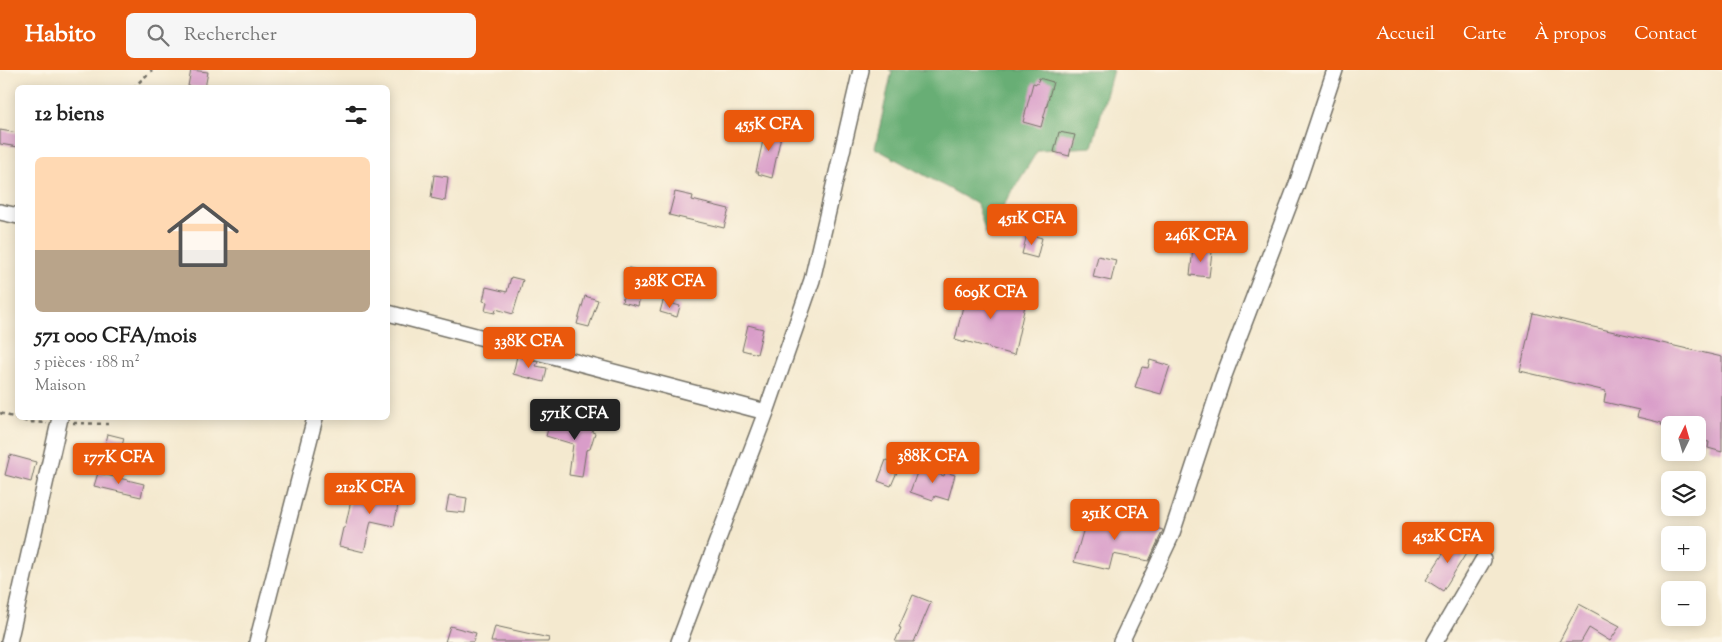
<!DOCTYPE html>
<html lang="fr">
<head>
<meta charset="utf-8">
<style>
	body { margin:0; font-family:"Sorts Mill Goudy",serif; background:#f6f6f6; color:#222; height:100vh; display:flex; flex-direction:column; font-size:19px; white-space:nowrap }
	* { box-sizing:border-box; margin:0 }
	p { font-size:16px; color:#767676 }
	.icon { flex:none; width:28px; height:28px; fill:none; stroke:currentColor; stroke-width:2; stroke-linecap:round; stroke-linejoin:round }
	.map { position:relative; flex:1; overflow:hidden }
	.side { position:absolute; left:15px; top:15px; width:375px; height:335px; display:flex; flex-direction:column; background:#fff; border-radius:8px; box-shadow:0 2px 12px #0003 }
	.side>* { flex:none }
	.needle { width:32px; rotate:5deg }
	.fabs { position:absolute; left:1661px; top:346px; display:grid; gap:10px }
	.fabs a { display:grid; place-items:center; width:45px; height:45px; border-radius:8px; background:#fff; box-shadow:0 2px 12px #0003; font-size:25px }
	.price { position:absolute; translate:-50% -42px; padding:0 11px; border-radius:5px; background:#ea580c; color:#fff; font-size:16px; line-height:32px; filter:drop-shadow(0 1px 2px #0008) }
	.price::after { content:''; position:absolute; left:50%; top:30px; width:15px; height:11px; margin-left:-8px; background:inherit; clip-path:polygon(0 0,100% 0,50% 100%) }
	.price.current { background:#222; color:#fff }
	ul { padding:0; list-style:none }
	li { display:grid; align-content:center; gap:10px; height:265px; padding:0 20px }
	li span { display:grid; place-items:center; height:155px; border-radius:8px; color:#555 }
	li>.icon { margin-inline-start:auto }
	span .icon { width:90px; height:90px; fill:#fffc; stroke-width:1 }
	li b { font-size:21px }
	h2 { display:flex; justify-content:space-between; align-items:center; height:60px; padding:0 20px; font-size:21px }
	header { display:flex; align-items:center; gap:30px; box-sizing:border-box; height:70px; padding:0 25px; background:#ea580c; color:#fff }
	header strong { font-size:24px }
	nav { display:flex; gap:28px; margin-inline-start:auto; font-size:18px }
	.search { width:350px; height:45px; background:#f6f6f6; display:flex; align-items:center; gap:12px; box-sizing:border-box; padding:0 18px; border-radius:8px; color:#767676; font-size:19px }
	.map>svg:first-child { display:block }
	.forest { fill:#68ae74; stroke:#4a6c50 }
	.building { fill:#d99dc9 }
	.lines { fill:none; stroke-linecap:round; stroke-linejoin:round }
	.minor-casing { stroke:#716e64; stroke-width:18 }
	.path { stroke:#716e64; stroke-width:2.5; stroke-dasharray:4 4; stroke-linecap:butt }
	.minor { stroke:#fff; stroke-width:15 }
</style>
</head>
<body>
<header>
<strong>Habito</strong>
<div class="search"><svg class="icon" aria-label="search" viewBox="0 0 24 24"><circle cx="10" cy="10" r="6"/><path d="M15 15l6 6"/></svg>Rechercher</div>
<nav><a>Accueil</a><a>Carte</a><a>À propos</a><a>Contact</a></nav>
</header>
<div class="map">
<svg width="1722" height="572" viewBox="0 0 1722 572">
	<rect width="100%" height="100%" fill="#fcf5e5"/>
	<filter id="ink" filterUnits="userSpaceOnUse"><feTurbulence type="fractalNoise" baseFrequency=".02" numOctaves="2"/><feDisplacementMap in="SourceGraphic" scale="10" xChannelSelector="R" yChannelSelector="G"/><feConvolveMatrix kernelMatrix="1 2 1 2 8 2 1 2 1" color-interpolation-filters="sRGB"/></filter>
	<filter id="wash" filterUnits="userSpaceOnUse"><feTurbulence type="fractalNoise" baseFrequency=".0096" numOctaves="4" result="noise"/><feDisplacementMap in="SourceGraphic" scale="20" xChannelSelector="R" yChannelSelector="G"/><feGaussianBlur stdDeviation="1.12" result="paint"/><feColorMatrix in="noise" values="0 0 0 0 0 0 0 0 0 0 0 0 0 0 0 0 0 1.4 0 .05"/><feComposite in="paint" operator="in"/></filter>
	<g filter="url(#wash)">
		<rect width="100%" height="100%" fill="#f4e9cf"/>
		<path class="forest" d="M889,0H1113L1092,77L1038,80L986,164L977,134L875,78L892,1Z"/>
		<g id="blocks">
			<path class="building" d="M191,0L208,2L205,18L188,16Z
				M1039,8L1053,12L1041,57L1023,52L1033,13L1037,14Z
				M766,57L782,61L772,108L758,104L759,102H756Z
				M0,60L18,63V77L0,74Z
				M1059,62L1075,65L1069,86L1054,82Z
				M434,105L448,107L445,131L431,128Z
				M675,122L693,126L692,130L729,139L724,158L669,145Z
				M1027,164L1042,168L1037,188L1022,184Z
				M1193,179L1212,182L1209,207L1190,205Z
				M1098,186L1116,190L1111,211L1093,207Z
				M629,198L645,202L638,236L622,232Z
				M511,207L523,210L513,244L496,239L495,243L485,241L487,232L483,231L486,217L507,222Z
				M968,215L982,219L983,217L1001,222L1000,225L1026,231L1014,285L965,271V273L955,270Z
				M585,226L598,230L589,257L577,254Z
				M663,231L680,236L677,247L660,242Z
				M1533,243L1722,287V382L1708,378L1709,372L1698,370V355H1661L1662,353L1637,347L1639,340L1604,332L1606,321L1520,301Z
				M748,255L763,259L757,284L742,280Z
				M517,286L538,292L536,296L547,298L544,312L513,304Z
				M1150,290L1170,296L1161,324L1135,317L1142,297L1148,298Z
				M587,342L596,344L592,362L595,363L590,379L586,380L582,407L569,405L573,374L546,366L551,349L583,359Z
				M108,364L124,368L120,384L104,381Z
				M10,385L36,392L31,412L5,405Z
				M886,390L900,395L891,416L878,411Z
				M919,397L944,406L945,402L955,405L948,430L935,426L933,430L910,422Z
				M98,403L144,414L141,427L94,416Z
				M385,407L401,411L396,435H398L394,456L371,451L364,482L339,476L343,458H345L352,426L379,432Z
				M449,425L467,428L465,443L446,441Z
				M1089,441L1163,460L1149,491L1113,484L1109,500L1074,492Z
				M1454,467L1470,477L1443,521L1426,510Z
				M913,525L931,532L914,572H895L901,558L899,557Z
				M1579,534L1620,556L1610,571L1589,558L1581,572H1559Z
				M450,556L476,563L473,572H445Z
				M495,556L549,568L548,572H491Z"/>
		</g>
	</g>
	<g filter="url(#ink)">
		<use href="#blocks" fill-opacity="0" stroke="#716e64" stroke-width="1"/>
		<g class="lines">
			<g class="minor-casing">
				<path id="minor" d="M0,142L18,146
					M388,243L766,342
					M9,572L60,348
					M257,572L315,348
					M679,572L766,342L812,210L861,0
					M1121,572L1171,466L1223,308L1297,114L1335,0
					M1435,572L1483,490"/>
			</g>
			<path class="path" d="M133,18L152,0
				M0,343L28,352L47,353
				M73,353L108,354"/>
			<use href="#minor" class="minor"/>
		</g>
	</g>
</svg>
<div class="fabs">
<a><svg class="needle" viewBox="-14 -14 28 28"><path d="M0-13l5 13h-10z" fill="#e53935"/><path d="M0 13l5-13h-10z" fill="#767676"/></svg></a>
<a><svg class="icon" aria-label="layers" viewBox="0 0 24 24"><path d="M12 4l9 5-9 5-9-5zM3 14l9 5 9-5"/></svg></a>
<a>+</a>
<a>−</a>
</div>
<b class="price" style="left:769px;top:82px">455K CFA</b>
<b class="price" style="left:1032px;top:176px">451K CFA</b>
<b class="price" style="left:1201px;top:193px">246K CFA</b>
<b class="price" style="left:670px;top:239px">328K CFA</b>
<b class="price" style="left:991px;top:250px">609K CFA</b>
<b class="price" style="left:529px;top:299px">338K CFA</b>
<b class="price current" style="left:575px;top:371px">571K CFA</b>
<b class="price" style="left:933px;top:414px">388K CFA</b>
<b class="price" style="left:119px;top:415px">177K CFA</b>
<b class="price" style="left:370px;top:445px">212K CFA</b>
<b class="price" style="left:1115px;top:471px">251K CFA</b>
<b class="price" style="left:1448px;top:494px">452K CFA</b>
<section class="side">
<h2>12 biens<svg class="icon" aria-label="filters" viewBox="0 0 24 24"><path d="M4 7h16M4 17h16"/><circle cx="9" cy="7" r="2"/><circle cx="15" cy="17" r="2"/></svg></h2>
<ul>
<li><span style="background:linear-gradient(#ffd9b3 60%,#b9a48a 0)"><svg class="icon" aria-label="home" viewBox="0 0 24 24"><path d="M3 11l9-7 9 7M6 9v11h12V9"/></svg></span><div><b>571 000 CFA/mois</b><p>5 pièces · 188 m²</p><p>Maison</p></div></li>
</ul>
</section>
</div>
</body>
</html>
